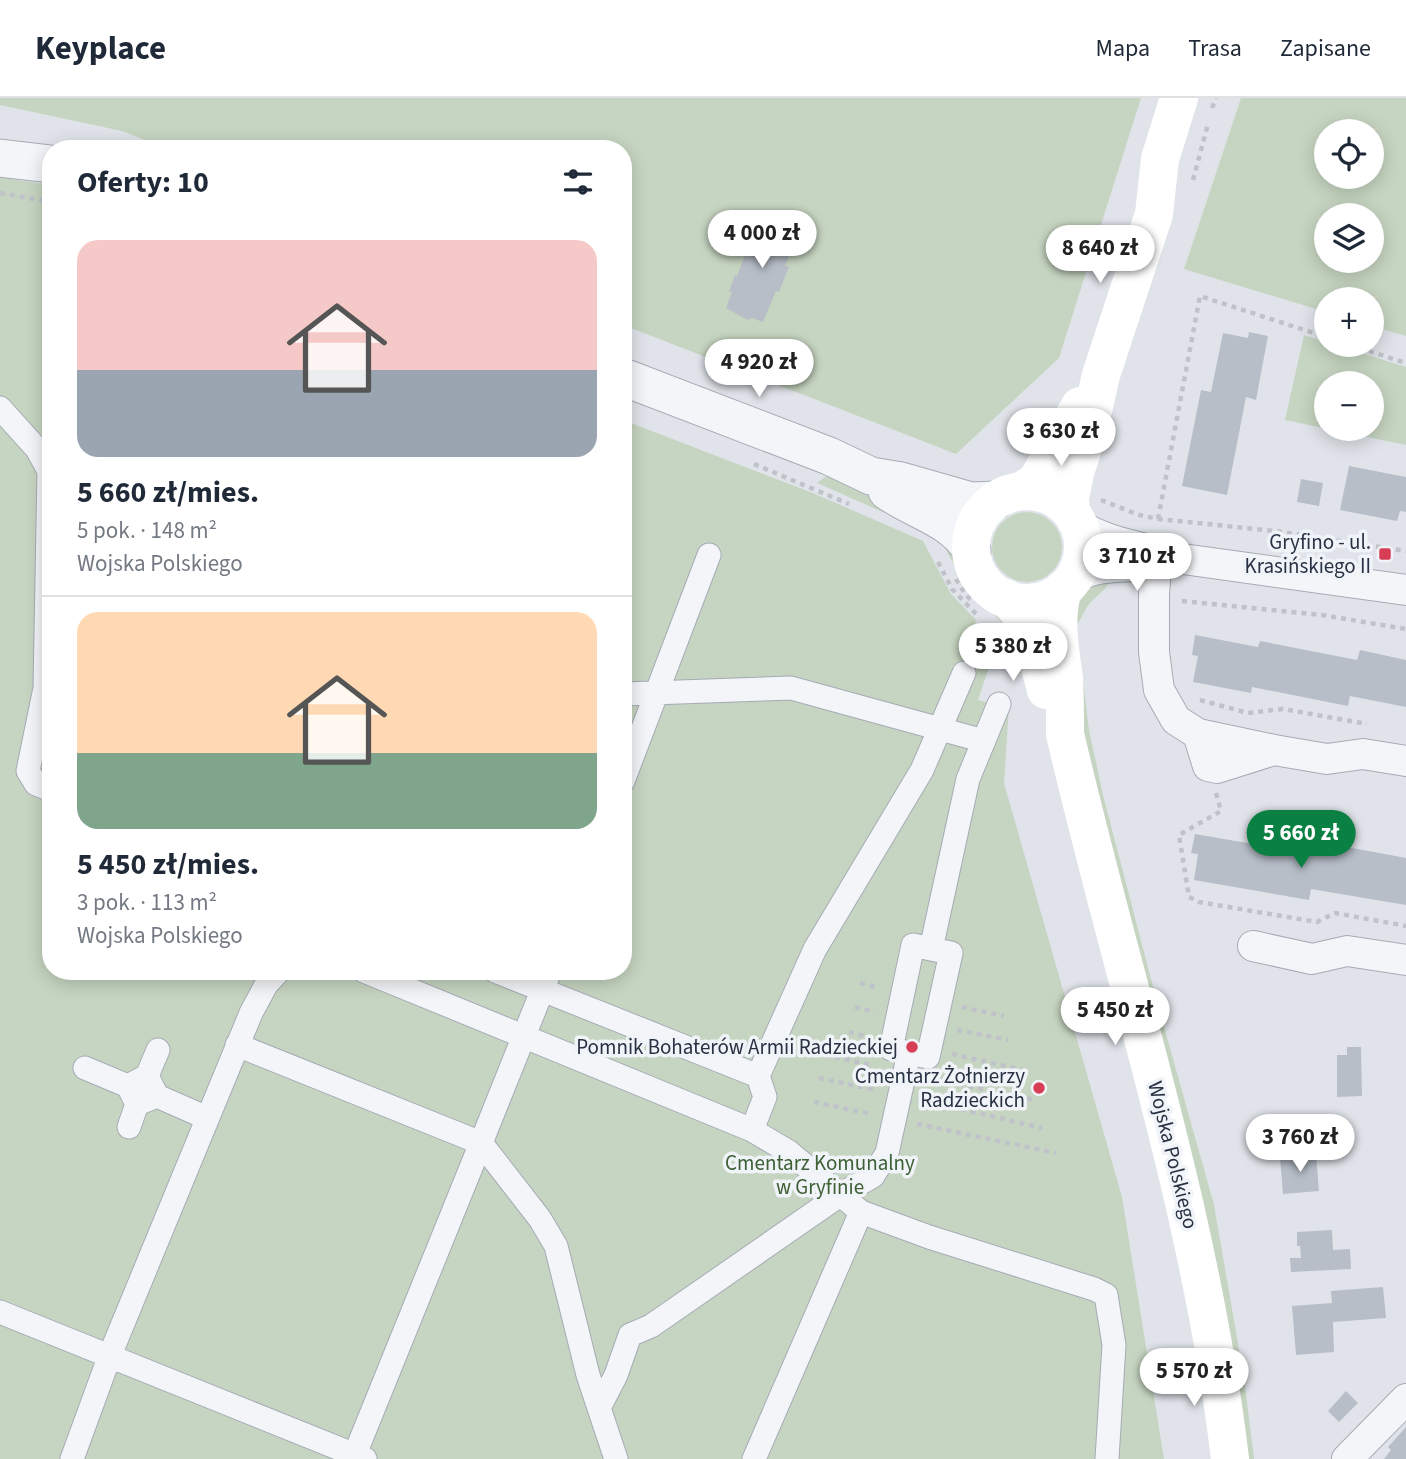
<!DOCTYPE html>
<html lang="pl">
<head>
<meta charset="utf-8">
<style>
	body { margin:0; font-family:"Source Sans 3",sans-serif; background:#f6f6f7; color:#1f2937; height:100vh; display:flex; flex-direction:column; font-size:26px; white-space:nowrap }
	* { box-sizing:border-box; margin:0 }
	p { font-size:23px; color:#747a83 }
	.icon { flex:none; width:38px; height:38px; fill:none; stroke:currentColor; stroke-width:2; stroke-linecap:round; stroke-linejoin:round }
	.map { position:relative; flex:1; overflow:hidden }
	.sheet { position:absolute; left:42px; top:42px; width:590px; height:840px; display:flex; flex-direction:column; background:#fff; border-radius:28px; box-shadow:0 4px 18px #0003 }
	.sheet>* { flex:none }
	.tools { position:absolute; left:1314px; top:21px; display:grid; gap:14px }
	.tools a { display:grid; place-items:center; width:70px; height:70px; border-radius:50%; background:#fff; box-shadow:0 4px 18px #0003; font-size:35px }
	.price { position:absolute; translate:-50% -60px; padding:0 16px; border-radius:24px; background:#fff; color:#222; font-size:23px; line-height:46px; filter:drop-shadow(0 2px 4px #0008) }
	.price::after { content:''; position:absolute; left:50%; top:42px; width:21px; height:16px; margin-left:-10px; background:inherit; clip-path:polygon(0 0,100% 0,50% 100%) }
	.price.active { background:#0b8043; color:#fff }
	ul { padding:0; list-style:none }
	li { display:grid; align-content:center; gap:14px; height:371px; padding:0 35px }
	li+li { border-top:2px solid #e0e1e3 }
	li span { display:grid; place-items:center; height:217px; border-radius:21px; color:#555 }
	li>.icon { margin-inline-start:auto }
	span .icon { width:126px; height:126px; fill:#fffc; stroke-width:1 }
	li b { font-size:30px }
	h2 { display:flex; justify-content:space-between; align-items:center; height:84px; padding:0 35px; font-size:30px }
	header { display:flex; align-items:center; gap:42px; box-sizing:border-box; height:98px; padding:0 35px; background:#fff; border-bottom:2px solid #e0e1e3 }
	header strong { font-size:33px }
	nav { display:flex; gap:38px; margin-inline-start:auto; font-size:24px }
	.map>svg:first-child { display:block }
	.green { fill:#c6d5c1; fill-rule:evenodd }
	.building { fill:#b7bec8 }
	.lines { fill:none; stroke-linecap:round; stroke-linejoin:round }
	.pedestrian-casing { stroke:#a5abb5; stroke-width:25 }
	.minor-casing { stroke:#a5abb5; stroke-width:32 }
	.tertiary-casing { stroke:#a5abb5; stroke-width:39 }
	.path { stroke:#bfc2c9; stroke-width:4.5; stroke-dasharray:5 5; stroke-linecap:butt }
	.pedestrian { stroke:#f4f5f8; stroke-width:23 }
	.minor { stroke:#f4f5f8; stroke-width:30 }
	.tertiary { stroke:#f4f5f8; stroke-width:37 }
	.secondary { stroke:#fff; stroke-width:38 }
	.poi-dot { fill:#d83d56; stroke:#f0f3f8; stroke-width:2.5 }
	.labels { text-anchor:middle; dominant-baseline:central; stroke-width:7; stroke-linejoin:round; paint-order:stroke }
	.poi-label { font-size:21px; fill:#283243; stroke:#f0f3f8; text-anchor:end }
	.street-label { font-size:21px; fill:#283243; stroke:#f0f3f8 }
	.park-label { font-size:21px; fill:#3d6034; stroke:#f0f3f8 }
</style>
</head>
<body>
<header>
<strong>Keyplace</strong>
<nav><a>Mapa</a><a>Trasa</a><a>Zapisane</a></nav>
</header>
<div class="map">
<svg width="1406" height="1361" viewBox="0 0 1406 1361">
	<rect width="100%" height="100%" fill="#e0e4ea"/>
	<path class="green" d="M0,0H1141L1059,260L956,356L623,227V51H168L122,33L0,7Z
		M1241,0H1406V238L1372,228V201H1326V214L1184,171ZM1326,33H1372V79H1326ZM1326,117H1372V163H1326Z
		M0,79L51,87V873H623V322L813,395L923,443L951,496L976,522L967,556L991,563L978,602L1009,609L1004,685L1122,1099L1164,1361H0Z
		M1304,237L1326,244V247H1336L1406,269V347L1285,322ZM1326,285H1372V331H1326Z
		M828,377L866,392L885,415L817,385Z
		M992 449a35 35 0 1 1 70 0a35 35 0 1 1-70 0Z
		M942,445L961,454L973,485L991,503L1007,529L970,495Z
		M1110,482C1105,495 1094,498 1087,509C1082,517 1081,523 1074,529C1080,499 1079,492 1110,482Z
		M1070,548L1077,551L1080,558L1089,632L1103,697L1156,900L1214,1107L1244,1280L1254,1361H1245L1088,669Z"/>
	<path class="building" d="M760,121L772,125L776,123L785,126V131L798,136L785,168L789,169L779,194L776,193L763,224L752,220L748,222L726,210L732,194L729,193L735,177L737,178L748,150H745Z
		M623,165L629,166L624,183H623Z
		M1249,234L1268,238L1256,302L1246,299L1227,397L1182,388L1201,292L1211,294L1223,235L1248,240Z
		M1349,368L1406,379V414L1400,413L1397,423L1340,412Z
		M1301,381L1323,385L1319,408L1297,404Z
		M1195,537L1258,549L1260,543L1357,562L1360,552L1406,562V609L1350,598L1348,608L1252,589L1251,595L1193,584L1198,558L1192,557Z
		M1195,736L1317,757L1320,744L1406,760V807L1311,791L1309,802L1194,782L1198,756L1191,755Z
		M1347,949H1361L1362,998L1337,999V957H1347Z
		M1316,1056L1319,1093L1283,1096L1280,1059Z
		M1332,1132L1333,1152L1350,1151L1351,1171L1291,1174L1290,1160H1301L1300,1148H1297V1134Z
		M1383,1189L1386,1220L1333,1224L1334,1254L1296,1257L1292,1208L1332,1205L1331,1193Z
		M1346,1293L1358,1305L1339,1324L1328,1313Z
		M1406,1329V1361H1384L1391,1352L1388,1349Z"/>
	<g class="lines">
		<g class="pedestrian-casing">
			<path id="pedestrian" d="M0,310L37,351L49,373L45,590L28,673L36,686L51,692
				M623,596L791,590L984,643
				M623,683L709,457
				M931,851L951,855L928,959L891,951L913,847L931,851L968,681L999,606
				M364,873L752,1032L789,1054L861,1114L929,1139L1094,1191L1106,1197L1114,1247L1107,1361
				M495,873L758,978
				M237,947L481,1045L550,873
				M85,970L128,988
				M147,978L158,952
				M157,998L137,1006L128,988L147,978L157,998L207,1020
				M129,1029L137,1006
				M752,1032L765,999L758,978L815,851L922,672L964,575
				M481,1045L540,1121L556,1148L588,1277L616,1361
				M0,1214L365,1361
				M599,1310L616,1277L630,1237L651,1228L840,1097L873,1078L887,1055L909,955
				M72,1361L110,1257L251,915L266,887L279,873
				M353,1361L481,1045
				M754,1361L861,1114"/>
		</g>
		<g class="minor-casing">
			<path id="minor" d="M1078,426C1109,447 1149,449 1183,461L1406,492
				M1156,468L1154,496V554L1159,592L1176,622L1198,636L1274,652
				M1072,482C1099,462 1141,472 1173,464
				M1198,636L1208,668L1217,670L1274,652L1327,661L1363,656L1406,663
				M1253,848L1312,861L1347,853L1406,862
				M1347,1361L1406,1301"/>
		</g>
		<g class="tertiary-casing">
			<path id="tertiary" d="M0,60L51,66
				M623,279L829,358L871,378L901,383L971,403L996,402
				M887,393C915,413 954,421 972,453"/>
		</g>
		<path class="path" d="M1212,10L1216,0
			M1193,82L1208,26
			M0,95L51,104
			M1350,247L1406,265
			M754,366L849,406
			M1101,402L1139,417L1158,421L1275,433L1406,453
			M1158,421L1200,198L1326,239
			M938,464L952,491L978,518
			M956,481L965,496L974,505
			M1182,503L1322,517L1406,531
			M980,560L999,543
			M1200,602L1248,615L1283,611L1367,626
			M1216,695L1221,713L1179,737L1189,799L1199,804L1317,824L1335,815L1406,828
			M860,885L879,890
			M855,909L875,914
			M962,909L1004,918
			M957,932L1008,942
			M849,934L868,939
			M952,956L1023,972
			M825,957L872,967
			M819,980L876,992
			M939,982L1034,1002
			M922,1002L1042,1030
			M814,1004L871,1016
			M917,1026L1056,1055"/>
		<use href="#pedestrian" class="pedestrian"/>
		<use href="#minor" class="minor"/>
		<use href="#tertiary" class="tertiary"/>
		<path class="secondary" d="M1021,393L1036,384L1080,308
			M971 449a56 56 0 1 1 112 0a56 56 0 1 1-112 0Z
			M1071,414L1070,400L1075,375L1089,330L1101,277L1154,116L1160,61L1179,0
			M1063,491C1054,521 1060,550 1064,580C1065,598 1065,617 1065,636C1121,878 1201,1113 1230,1361
			M1006,500C1032,522 1037,560 1046,592"/>
	</g>
	<g class="poi-dot">
		<rect x="1378" y="449" width="14" height="14" rx="3.5"/>
		<circle cx="912" cy="949" r="7"/>
		<circle cx="1039" cy="990" r="7"/>
	</g>
	<g class="labels">
		<g class="poi-label">
			<text x="1371" y="444">Gryfino - ul.<tspan x="1371" dy="24">Krasińskiego II</tspan></text>
			<text x="898" y="949">Pomnik Bohaterów Armii Radzieckiej</text>
			<text x="1025" y="978">Cmentarz Żołnierzy<tspan x="1025" dy="24">Radzieckich</tspan></text>
		</g>
		<g class="street-label">
			<text transform="translate(1173 1057) rotate(76)">Wojska Polskiego</text>
		</g>
		<g class="park-label">
			<text x="820" y="1065">Cmentarz Komunalny<tspan x="820" dy="24">w Gryfinie</tspan></text>
		</g>
	</g>
</svg>
<div class="tools">
<a><svg class="icon" aria-label="locate" viewBox="0 0 24 24"><circle cx="12" cy="12" r="6"/><path d="M12 2v4M12 18v4M2 12h4M18 12h4"/></svg></a>
<a><svg class="icon" aria-label="layers" viewBox="0 0 24 24"><path d="M12 4l9 5-9 5-9-5zM3 14l9 5 9-5"/></svg></a>
<a>+</a>
<a>−</a>
</div>
<b class="price" style="left:762px;top:172px">4 000 zł</b>
<b class="price" style="left:1100px;top:187px">8 640 zł</b>
<b class="price" style="left:759px;top:301px">4 920 zł</b>
<b class="price" style="left:1061px;top:370px">3 630 zł</b>
<b class="price" style="left:1137px;top:495px">3 710 zł</b>
<b class="price" style="left:1013px;top:585px">5 380 zł</b>
<b class="price active" style="left:1301px;top:772px">5 660 zł</b>
<b class="price" style="left:1115px;top:949px">5 450 zł</b>
<b class="price" style="left:1300px;top:1076px">3 760 zł</b>
<b class="price" style="left:1194px;top:1310px">5 570 zł</b>
<section class="sheet">
<h2>Oferty: 10<svg class="icon" aria-label="filters" viewBox="0 0 24 24"><path d="M4 7h16M4 17h16"/><circle cx="9" cy="7" r="2"/><circle cx="15" cy="17" r="2"/></svg></h2>
<ul>
<li><span style="background:linear-gradient(#f6c9c9 60%,#9aa5b1 0)"><svg class="icon" aria-label="home" viewBox="0 0 24 24"><path d="M3 11l9-7 9 7M6 9v11h12V9"/></svg></span><div><b>5 660 zł/mies.</b><p>5 pok. · 148 m²</p><p>Wojska Polskiego</p></div></li>
<li><span style="background:linear-gradient(#ffd9b3 65%,#7fa58c 0)"><svg class="icon" aria-label="home" viewBox="0 0 24 24"><path d="M3 11l9-7 9 7M6 9v11h12V9"/></svg></span><div><b>5 450 zł/mies.</b><p>3 pok. · 113 m²</p><p>Wojska Polskiego</p></div></li>
</ul>
</section>
</div>
</body>
</html>
